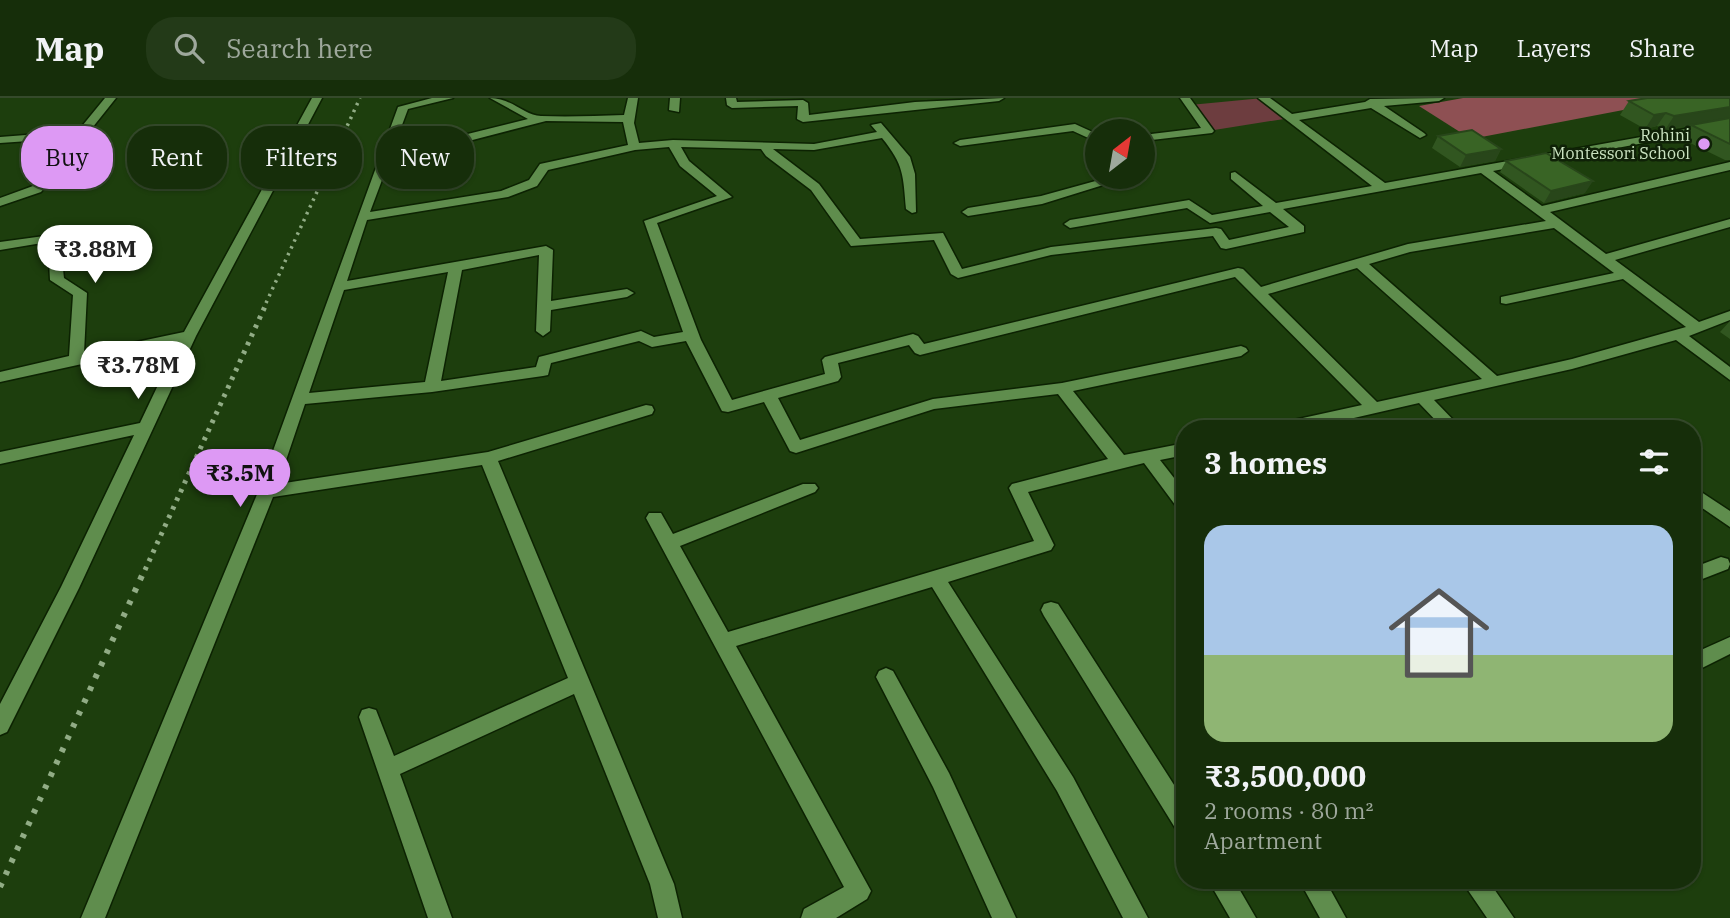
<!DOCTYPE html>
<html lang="en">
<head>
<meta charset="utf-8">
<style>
	body { margin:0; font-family:"IBM Plex Serif",serif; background:#233a18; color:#f1f3f6; height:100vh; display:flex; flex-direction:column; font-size:26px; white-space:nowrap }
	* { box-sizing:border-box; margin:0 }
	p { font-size:23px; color:#9ea89c }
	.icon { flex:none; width:38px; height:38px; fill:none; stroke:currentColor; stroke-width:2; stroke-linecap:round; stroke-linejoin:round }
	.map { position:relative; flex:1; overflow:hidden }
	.side { position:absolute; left:1176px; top:322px; width:525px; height:469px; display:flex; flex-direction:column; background:#162e0a; border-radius:28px; box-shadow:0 2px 5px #0004,0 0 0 2px #354a2b }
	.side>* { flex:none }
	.banner { position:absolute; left:21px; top:28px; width:665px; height:63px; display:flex; gap:14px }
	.needle { width:46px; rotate:31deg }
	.tools { position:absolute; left:1085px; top:21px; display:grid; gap:14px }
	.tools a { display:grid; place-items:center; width:70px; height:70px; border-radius:50%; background:#162e0a; box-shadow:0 2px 5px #0004,0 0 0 2px #354a2b; font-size:35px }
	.price { position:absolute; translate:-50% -60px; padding:0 16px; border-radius:24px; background:#fff; color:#222; font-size:23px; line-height:46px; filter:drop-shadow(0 2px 4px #0008) }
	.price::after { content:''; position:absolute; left:50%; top:42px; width:21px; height:16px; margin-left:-10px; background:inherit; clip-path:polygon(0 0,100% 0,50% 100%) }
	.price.selected { background:#dd99f4; color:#111 }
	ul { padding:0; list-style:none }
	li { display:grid; align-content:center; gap:14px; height:371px; padding:0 28px }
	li+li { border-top:2px solid #354a2b }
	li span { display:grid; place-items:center; height:217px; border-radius:21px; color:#555 }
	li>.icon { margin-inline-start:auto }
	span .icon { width:126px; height:126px; fill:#fffc; stroke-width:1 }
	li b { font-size:30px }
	h2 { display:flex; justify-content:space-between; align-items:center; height:84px; padding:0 28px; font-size:30px }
	.tag { padding:0 24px; border-radius:28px; background:#162e0a; box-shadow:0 2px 5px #0004,0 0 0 2px #354a2b; font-size:24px; line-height:63px }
	.tag.selected { background:#dd99f4; color:#111 }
	header { display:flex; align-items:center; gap:42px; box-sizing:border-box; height:98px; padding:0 35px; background:#162e0a; border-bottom:2px solid #354a2b }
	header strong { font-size:33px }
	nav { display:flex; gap:38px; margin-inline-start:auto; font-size:24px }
	.search { width:490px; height:63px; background:#233a18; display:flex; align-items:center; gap:18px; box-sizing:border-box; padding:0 24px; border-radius:28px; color:#9ea89c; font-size:26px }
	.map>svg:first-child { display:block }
	.green { fill:#6d3d3f }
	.forest { fill:#8e5053 }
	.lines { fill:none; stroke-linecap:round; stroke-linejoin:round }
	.minor-casing { stroke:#0c2202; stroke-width:3 }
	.minor { fill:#5f8d4d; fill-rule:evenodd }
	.rail-far2 { stroke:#91ac85; stroke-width:3.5; stroke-dasharray:2.5 5; stroke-linecap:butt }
	.rail-far1 { stroke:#91ac85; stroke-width:5; stroke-dasharray:3.5 6; stroke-linecap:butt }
	.rail { stroke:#91ac85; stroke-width:6; stroke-dasharray:4.5 9; stroke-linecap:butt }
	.wall { fill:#315620 }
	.shaded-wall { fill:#28461a }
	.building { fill:#396425; stroke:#28461a; stroke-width:2 }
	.poi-dot { fill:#dd99f4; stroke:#0f2107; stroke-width:2.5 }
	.labels { text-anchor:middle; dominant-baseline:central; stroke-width:5; stroke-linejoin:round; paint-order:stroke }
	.far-poi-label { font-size:16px; fill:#cbe3c1; stroke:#0f2107; text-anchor:end }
</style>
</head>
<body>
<header>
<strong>Map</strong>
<div class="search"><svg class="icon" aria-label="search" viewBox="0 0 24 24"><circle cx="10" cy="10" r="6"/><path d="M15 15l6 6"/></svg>Search here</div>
<nav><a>Map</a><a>Layers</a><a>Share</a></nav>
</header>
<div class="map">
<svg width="1730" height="820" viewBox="0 0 1730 820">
	<rect width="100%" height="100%" fill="#1d3e0d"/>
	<path class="green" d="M1263,0L1290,20L1208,33L1190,7Z"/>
	<path class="forest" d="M1463,0H1686L1471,41L1419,8Z"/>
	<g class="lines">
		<g class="minor-casing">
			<path id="minor" d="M105,0H116L41,94L0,108V100L33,88L72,40L0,45V39L78,33Z
				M312,0H322L196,238L79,490L7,634L0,637V606L61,489L134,337L0,366V354L140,325L178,245L0,284V274L69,258L73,197L50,182L48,144L0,152V144L59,136L64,180L87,195L84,255L184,234Z
				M432,0H453L408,11L393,51L411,50L528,21L490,0C512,0 525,18 541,18C568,19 596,18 624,17L628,0H638L634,25L639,45L673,42L814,46L877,34L871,27L881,25L910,59L915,76L916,114L912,115L906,111C903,77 904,67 882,40L814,52L773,51L819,86L860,141L943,135L962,171L1051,149L1216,130L1221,131L1229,142L1289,129L1270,114L1210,125L1187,110L1070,130L1064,126L1070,122L1189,102L1212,117L1263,108L1231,81V75L1235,74L1276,105L1372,88L1258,0H1270L1292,16L1365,4L1370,1L1444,0L1439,3L1384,8L1424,35L1426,37L1420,40L1371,10L1299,22L1385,85L1730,23V29L1493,73L1542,108L1730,64V72L1550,114L1606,156L1730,121V129L1615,162L1699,224L1730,213V222L1689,238L1730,269V282L1676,242L1572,271L1434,302L1462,331H1444L1419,305L1306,331H1272L1280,325L1362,307L1235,179L920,257L915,255L909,247L838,265L841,279L838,283L778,300L800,342L933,301L1062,285L1241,248L1246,250L1248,253L1241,258L1073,293L1124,357L1185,345V357L1160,362L1185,394V413L1179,412L1144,365L1028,394L1054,447L1051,452L948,484L1073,679L1148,820H1123L1057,693L932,489L736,548L871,793L867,801L836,820H801L804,811L844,789L646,420L649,415H661L673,436L803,386H815L818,390L815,394L680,448L728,534L1034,443L1009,390L1012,386L1108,361L1058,296L934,311L796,355L790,353L764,304L728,314L722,313L686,243L652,249L639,243L551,265L548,277L543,278L432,294L305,306L278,386L488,354L646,307L652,308L654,312L652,316L498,363L674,786L682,820H658L650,786L574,596L400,676L452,820H428L359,619L362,612L369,610L376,612L394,658L568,580L482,367L273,399L105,820H81L258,394L398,9ZM546,23L623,24L628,47L540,66L529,82L501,93L370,114L391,58H411ZM669,49L680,68L717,98L644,123L683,234L654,239L641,233L539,259L536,269L441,283L462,172L539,157L536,233L543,238L550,233L551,212L627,199L634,195L627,191L551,203L553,152L546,148L347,183L367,122L508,99L537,88L548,72L635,52ZM681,49L761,51L766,58L811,92L851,148L934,142L951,176L958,180L1051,157L1213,138L1221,150L1226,151L1304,134V128L1283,111L1481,75L1546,123L1408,146L1261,189L1243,171L1238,170L924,246L918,238L913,236L825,259L822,262L825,276L732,302L701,242L657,125L732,99L689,63ZM1554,130L1614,175L1501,199V205L1506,206L1623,181L1686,229L1572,261L1497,278L1369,166L1410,154ZM1357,170L1482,281L1377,304L1268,196ZM448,174L425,284L309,295L344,192Z
				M670,0H680L679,14L669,12Z
				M726,0H736L737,4L803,2L808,5L809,17L915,4L1004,0L999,3L803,24L797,21L798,8L732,10L727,7Z
				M1180,0H1190L1214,33L1212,35L1143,43V37L1201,30Z
				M1075,26L1097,36V44L1073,33L960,48L954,45L960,42Z
				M1110,79H1129L1042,106L968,118L962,114L968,110L1041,98Z
				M1692,388L1730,413V429L1692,403Z
				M1721,459L1728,461L1730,466L1728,471L1692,485V470Z
				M1051,504L1058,506L1185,704V736L1177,733L1044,518L1041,512L1044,506Z
				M1730,539V556L1692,575V556Z
				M886,570L893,573L949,675L1016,820H992L933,689L876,579L879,573Z
				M1208,782H1234L1256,820H1230Z
				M1299,782H1325L1346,820H1320Z
				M1461,782H1488L1514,820H1487Z"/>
		</g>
		<use href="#minor" class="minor"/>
		<path class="rail-far2" d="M266,205L360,0"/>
		<path class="rail-far1" d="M145,472L267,204"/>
		<path class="rail" d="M0,789L145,471"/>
	</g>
	<path class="wall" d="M1730,0V62H1725L1682,41L1691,28L1665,32L1657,28L1645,31L1620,17L1629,3Z
		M1438,38L1501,51L1495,63L1460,69L1432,50Z
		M1506,63L1585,95L1544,105L1500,74Z
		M1730,223V241L1720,234Z"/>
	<path class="shaded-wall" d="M1730,9V21L1665,32L1674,18Z
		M1666,15L1657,28L1645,31L1654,17Z
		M1501,51L1495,63L1460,69L1466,57Z
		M1593,83L1585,95L1544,105L1551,93Z"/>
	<path class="building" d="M1647,0H1730V9L1674,18L1666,15L1654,17L1629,3Z
		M1730,20V46L1691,27Z
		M1472,32L1501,51L1466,57L1438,38Z
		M1546,55L1593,83L1551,93L1506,63Z"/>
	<circle class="poi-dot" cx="1704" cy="46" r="7"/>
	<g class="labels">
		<g class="far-poi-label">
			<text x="1690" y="37">Rohini<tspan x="1690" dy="18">Montessori School</tspan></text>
		</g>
	</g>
</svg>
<div class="tools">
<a><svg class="needle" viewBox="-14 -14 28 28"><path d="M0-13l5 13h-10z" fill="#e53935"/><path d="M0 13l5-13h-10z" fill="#9ea89c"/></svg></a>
</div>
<b class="price" style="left:95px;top:187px">₹3.88M</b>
<b class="price" style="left:138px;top:303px">₹3.78M</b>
<b class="price selected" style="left:240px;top:411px">₹3.5M</b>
<div class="banner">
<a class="tag selected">Buy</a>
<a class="tag">Rent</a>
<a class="tag">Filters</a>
<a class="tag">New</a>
</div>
<section class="side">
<h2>3 homes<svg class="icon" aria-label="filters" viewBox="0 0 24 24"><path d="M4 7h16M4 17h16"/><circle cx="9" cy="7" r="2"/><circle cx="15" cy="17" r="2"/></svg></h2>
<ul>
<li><span style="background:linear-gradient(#a9c7e8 60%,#8fb573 0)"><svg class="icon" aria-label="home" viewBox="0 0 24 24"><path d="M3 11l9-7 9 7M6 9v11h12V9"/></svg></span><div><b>₹3,500,000</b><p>2 rooms · 80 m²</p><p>Apartment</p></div></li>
</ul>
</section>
</div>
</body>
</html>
